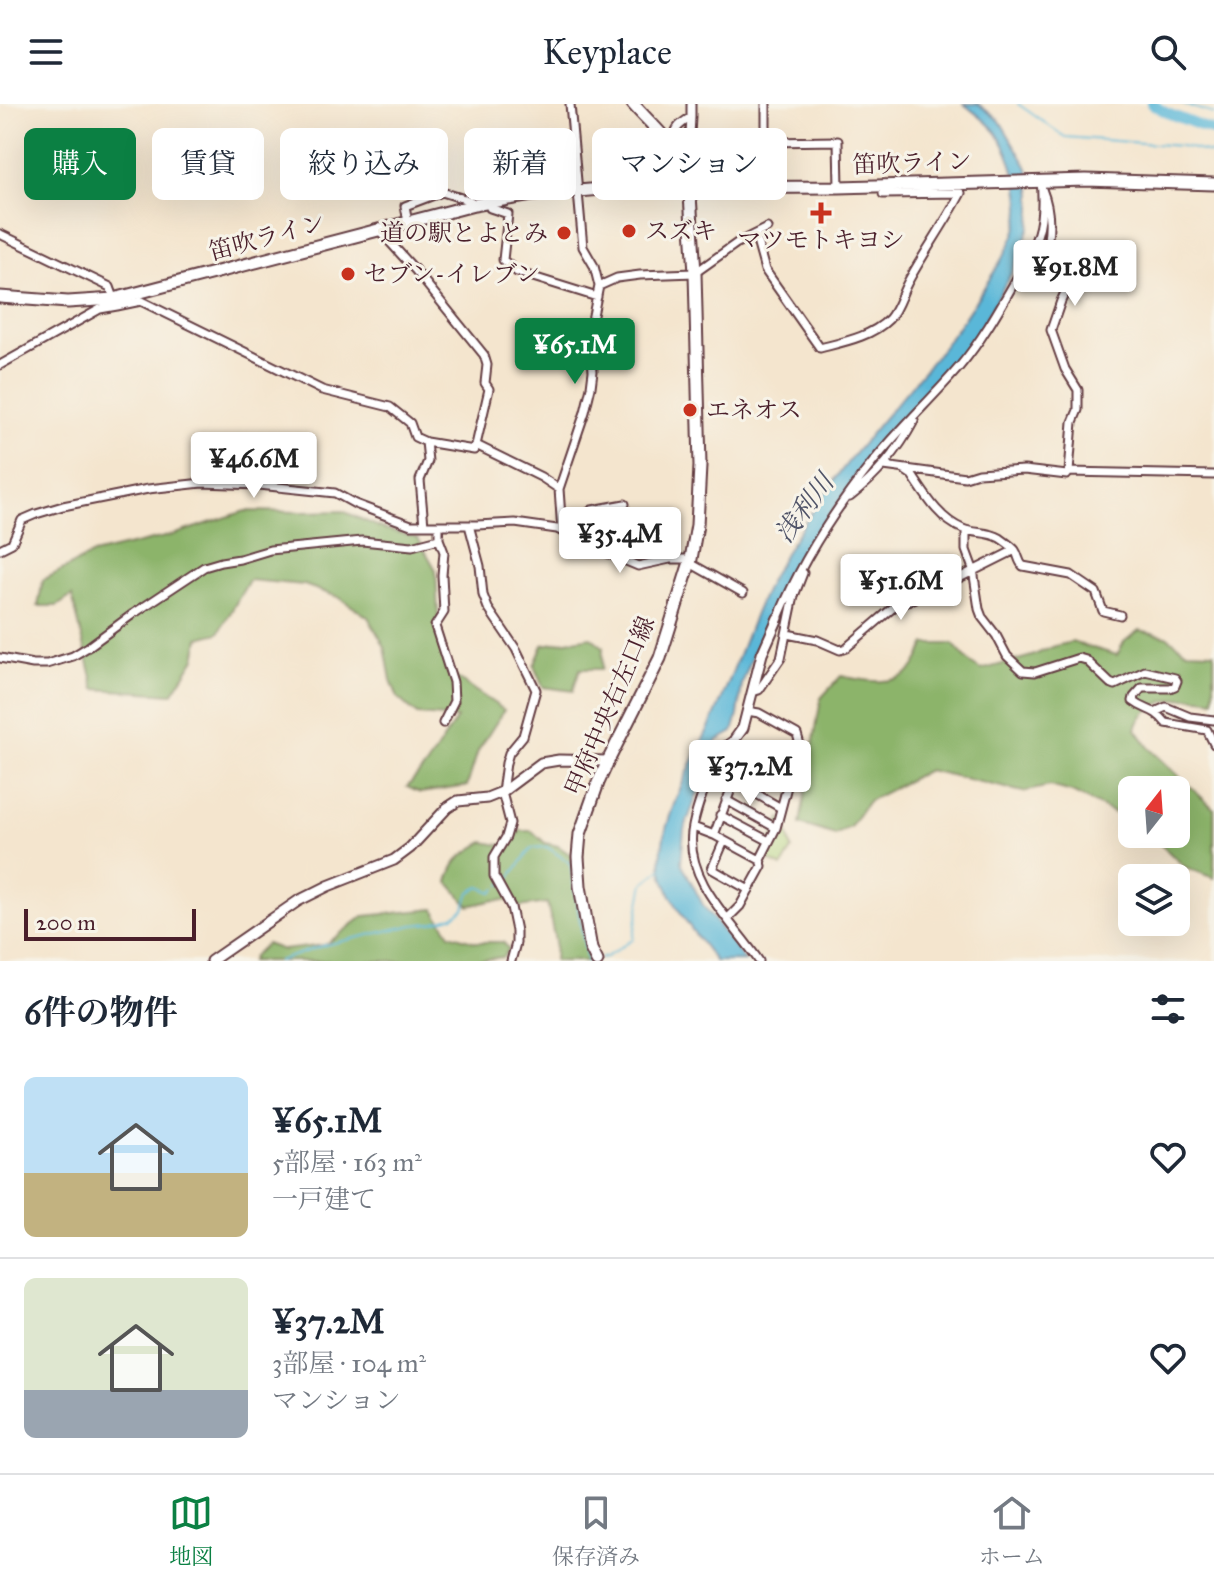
<!DOCTYPE html>
<html lang="ja">
<head>
<meta charset="utf-8">
<style>
	body { margin:0; font-family:"IM FELL Great Primer","Noto Serif JP",serif; background:#f2f2f3; color:#1f2937; height:100vh; display:flex; flex-direction:column; font-size:30px; white-space:nowrap }
	* { box-sizing:border-box; margin:0 }
	p { font-size:26px; color:#747a83 }
	.icon { flex:none; width:44px; height:44px; fill:none; stroke:currentColor; stroke-width:2; stroke-linecap:round; stroke-linejoin:round }
	.map { position:relative; height:857px; overflow:hidden }
	.sheet { display:flex; flex-direction:column; background:#fff; flex:1 }
	.sheet>* { flex:none }
	.banner { position:absolute; left:24px; top:24px; width:800px; height:72px; display:flex; gap:16px }
	.needle { width:52px; rotate:17deg }
	.controls { position:absolute; left:1118px; top:672px; display:grid; gap:16px }
	.controls a { display:grid; place-items:center; width:72px; height:72px; border-radius:12px; background:#fff; box-shadow:0 8px 32px #0002; font-size:40px }
	.scale { position:absolute; left:24px; bottom:20px; width:172px; box-sizing:border-box; padding-left:8px; border:4px solid #4a1f2b; border-top:0; font-size:22px; line-height:28px; white-space:nowrap; color:#4a1f2b; -webkit-text-stroke:6px #f7f3e8; paint-order:stroke }
	.price { position:absolute; translate:-50% -68px; padding:0 18px; border-radius:8px; background:#fff; color:#222; font-size:26px; line-height:52px; filter:drop-shadow(0 2px 4px #0008) }
	.price::after { content:''; position:absolute; left:50%; top:48px; width:24px; height:18px; margin-left:-12px; background:inherit; clip-path:polygon(0 0,100% 0,50% 100%) }
	.price.selected { background:#0b8043; color:#fff }
	ul { padding:0; list-style:none }
	li { display:flex; align-items:center; gap:24px; height:200px; padding:0 24px }
	li+li { border-top:2px solid #e0e1e3 }
	li span { display:grid; place-items:center; flex:none; width:224px; height:160px; border-radius:12px; color:#555 }
	li>.icon { margin-inline-start:auto }
	span .icon { width:96px; height:96px; fill:#fffc; stroke-width:1 }
	li b { font-size:34px }
	h2 { display:flex; justify-content:space-between; align-items:center; height:96px; padding:0 24px; font-size:34px }
	.chip { padding:0 28px; border-radius:12px; background:#fff; box-shadow:0 8px 32px #0002; font-size:28px; line-height:72px }
	.chip.selected { background:#0b8043; color:#fff }
	header { display:flex; justify-content:space-between; align-items:center; height:104px; padding:0 24px; background:#fff; font-size:36px; font-weight:600 }
	.dock { display:flex; justify-content:space-around; align-items:center; height:112px; border-top:2px solid #e0e1e3; background:#fff; font-size:22px; color:#747a83 }
	.dock a { display:grid; justify-items:center; gap:4px }
	.dock .selected { color:#0b8043 }
	.map>svg:first-child { display:block }
	.green { fill:#b1d27a; stroke:#7e7852; stroke-width:2 }
	.forest { fill:#8cb46a; stroke:#6b6a4a; stroke-width:2 }
	.water { fill:#5ab7d8; stroke:#526b82; stroke-width:2 }
	.lines { fill:none; stroke-linecap:round; stroke-linejoin:round }
	.stream { stroke:#5ab7d8; stroke-width:2 }
	.river { stroke:#5ab7d8; stroke-width:10 }
	.minor-casing { stroke:#643d43; stroke-width:11 }
	.tertiary-casing { stroke:#643d43; stroke-width:13 }
	.primary-casing { stroke:#643d43; stroke-width:15 }
	.trunk-casing { stroke:#643d43; stroke-width:15 }
	.minor { stroke:#fff; stroke-width:7 }
	.tertiary { stroke:#fff; stroke-width:9 }
	.primary { stroke:#fff; stroke-width:11 }
	.trunk { stroke:#fff; stroke-width:11 }
	.poi-dot { fill:#c8321e; stroke:#f7f3e8; stroke-width:3 }
	.labels { text-anchor:middle; dominant-baseline:central; stroke-width:6; stroke-linejoin:round; paint-order:stroke }
	.street-label { font-size:24px; fill:#4a1f2b; stroke:#f7f3e8 }
	.poi-label { font-size:24px; fill:#4a1f2b; stroke:#f7f3e8; text-anchor:start }
	.water-label { font-size:26px; font-style:italic; fill:#505468; stroke:#f7f3e8 }
</style>
</head>
<body>
<header><svg class="icon" aria-label="menu" viewBox="0 0 24 24"><path d="M4 6h16M4 12h16M4 18h16"/></svg>Keyplace<svg class="icon" aria-label="search" viewBox="0 0 24 24"><circle cx="10" cy="10" r="6"/><path d="M15 15l6 6"/></svg></header>
<div class="map">
<svg width="1214" height="857" viewBox="0 0 1214 857">
	<rect width="100%" height="100%" fill="#f7f3e8"/>
	<filter id="ink" filterUnits="userSpaceOnUse"><feTurbulence type="fractalNoise" baseFrequency=".0125" numOctaves="2"/><feDisplacementMap in="SourceGraphic" scale="16" xChannelSelector="R" yChannelSelector="G"/><feConvolveMatrix kernelMatrix="1 2 1 2 8 2 1 2 1" color-interpolation-filters="sRGB"/></filter>
	<filter id="wash" filterUnits="userSpaceOnUse"><feTurbulence type="fractalNoise" baseFrequency=".006" numOctaves="4" result="noise"/><feDisplacementMap in="SourceGraphic" scale="32" xChannelSelector="R" yChannelSelector="G"/><feGaussianBlur stdDeviation="1.8" result="paint"/><feColorMatrix in="noise" values="0 0 0 0 0 0 0 0 0 0 0 0 0 0 0 0 0 1.4 0 .05"/><feComposite in="paint" operator="in"/></filter>
	<g filter="url(#wash)">
		<rect width="100%" height="100%" fill="#f4e5ce"/>
		<path class="green" d="M781,714L784,715L792,745L782,763L763,753Z"/>
		<path class="forest" d="M245,407L303,408L343,407L381,424L418,434L436,466L438,511L446,567L504,606L478,647L467,682L420,689L407,683L427,661L457,614L417,611L398,594L391,576L385,543L368,513L338,493L304,481L249,476L219,529L199,534L195,554L172,590L95,585L72,492L57,502H38L43,476L93,450L173,431Z
			M1139,526L1166,532L1187,547L1214,548V596C1187,591 1145,593 1136,625L1150,645L1214,705V774L1185,763L1149,730H1176V686H1132V718L1072,688L1050,682L1023,688L928,666L868,697L850,723L835,731L800,720L821,594L841,572C863,576 890,583 909,568C917,562 921,548 926,540H953L970,559L981,566L1032,552L1055,542L1072,538L1117,551L1124,538Z
			M591,533L603,543L602,565H580L573,587L543,583L534,562L543,541Z
			M519,727H532L545,739L558,742L571,751L588,857H554L555,837L547,799L519,803L516,797L495,796L469,802L448,778C454,754 464,750 484,738L511,743Z
			M434,805L450,830L476,838H503L509,845L503,853L472,857H251L253,852L266,840L283,846L325,841L364,812Z"/>
		<path class="water" d="M964,0H978L1000,17L1028,64L1032,91V108L1030,123L1012,168L980,224L959,254L931,283L866,360L800,455L754,548L742,580L738,611L733,628L717,637L684,726L681,758L703,801L745,857H715C696,831 675,806 664,775C649,734 697,650 715,611C737,562 752,508 778,461C793,434 811,409 828,385C864,333 908,289 946,239C961,220 974,199 987,179C999,160 1012,141 1018,120C1025,94 1012,50 996,28C987,17 975,9 964,0Z"/>
		<g class="lines">
			<path class="stream" d="M1018,0L1065,33L1181,42L1214,50
				M1182,0L1214,10
				M501,781L508,776L532,744L547,743L570,759L587,857L590,856
				M600,854L606,853L633,835L644,779L661,765
				M278,857L325,841L413,821L432,819L454,812L464,805L470,788L480,783L492,788L496,785"/>
			<path class="river" d="M1152,0L1167,9L1214,27"/>
		</g>
	</g>
	<g filter="url(#ink)">
		<g class="lines">
			<g class="minor-casing">
				<path id="minor" d="M691,13V0
					M690,36L766,38L838,37L839,83
					M766,38V0
					M671,41C677,24 674,24 691,13L689,50
					M1042,85C1051,107 1051,127 1045,150L1073,172L1061,197L1051,226L1065,265L1078,286V306L1073,318L1069,368
					M489,98L490,104L508,110L503,156L517,168L597,193
					M408,118L405,102L442,88L471,97L474,101
					M379,126L416,167L484,251L487,261L485,279L489,285L476,341
					M0,130L110,183L117,202L100,205L0,261
					M755,130L765,166L820,244C843,238 871,233 889,215C898,205 902,188 909,176C925,147 945,119 961,89L883,90V82
					M694,167L699,166L737,139L767,124
					M599,182L617,174L640,171L695,169
					M117,202L141,197L322,286L390,303L410,319L415,333L426,338L474,346L476,341L541,373L559,385
					M884,362L965,373L978,369L1024,366L1067,371L1069,368L1214,371
					M906,367L912,371C926,392 939,415 963,425C975,430 988,427 1000,434C1004,437 1012,442 1015,446C1019,452 1018,457 1023,462L1071,471L1096,488L1103,507L1120,511
					M850,393C877,372 898,347 914,317
					M424,421L420,376L428,357L426,338
					M439,421V435L444,448L442,471L444,508L435,522L453,578L454,597L443,619
					M469,421L480,462L483,491L488,504L516,545L536,586L523,632L509,649L506,659L502,688L510,719L506,733L494,753V772L511,803L516,827V839L511,857
					M966,426V446L973,465L979,505L982,513L996,531L1007,552L1023,567L1035,568L1079,554L1086,556L1110,579L1115,581L1145,567L1175,574L1177,577L1175,582L1170,584H1142L1134,593L1133,597C1147,608 1153,603 1166,619L1207,626L1214,640
					M562,427L559,385L585,308L591,283L593,267L590,226L599,182L594,162L583,143L570,0
					M562,427L592,406L625,400
					M0,445L12,439L22,416L36,410L63,402L148,385L202,379L259,381L335,389L355,400L411,421H477L515,419L557,425L583,439L638,462L670,455H691
					M690,459L743,489
					M778,514C801,458 835,405 873,358C900,324 932,295 960,262C981,237 997,209 1013,181C1035,141 1046,124 1041,77
					M787,530L817,536L840,546L846,544L895,502L931,488L1015,446
					M0,554L33,560H47L73,552L88,543L133,510L204,463L221,458L240,455L270,446L362,437L412,442L439,435
					M752,588L759,586L781,554L794,492L803,469
					M747,607L759,609L797,630L799,637L776,724L760,756
					M1157,607L1166,603L1190,613L1214,616
					M735,635L723,644L717,651C708,676 696,702 692,728C686,778 734,819 759,857
					M734,677L781,704
					M726,696L776,724
					M720,711L769,737
					M693,723L714,731L760,756L762,762L740,802L728,814
					M714,731L734,677L752,647C765,654 777,663 791,669
					M724,737L712,765L749,786"/>
			</g>
			<g class="tertiary-casing">
				<path id="tertiary" d="M656,80C679,78 679,62 668,46
					M735,635L743,624L762,550L778,514
					M211,857L298,797L328,782L394,756L410,744L447,704L458,697L487,694L502,688L541,659L559,656L608,657"/>
			</g>
			<g class="primary-casing">
				<path id="primary" d="M597,857L591,845L580,782L578,753L580,730L598,679L608,657L660,554L691,455L697,421L700,362L695,169L689,75C679,43 655,25 633,0"/>
			</g>
			<g class="trunk-casing">
				<path id="trunk" d="M0,193L68,198L114,195L474,101L532,91L613,84L839,83L1086,76L1214,80"/>
			</g>
			<use href="#minor" class="minor"/>
			<use href="#tertiary" class="tertiary"/>
			<use href="#primary" class="primary"/>
			<use href="#trunk" class="trunk"/>
		</g>
	</g>
	<g class="poi-dot">
		<path d="M817 97h8v8h8v8h-8v8h-8v-8h-8v-8h8z"/>
		<circle cx="629" cy="127" r="8"/>
		<circle cx="564" cy="129" r="8"/>
		<circle cx="348" cy="170" r="8"/>
		<circle cx="690" cy="306" r="8"/>
	</g>
	<g class="labels">
		<g class="street-label">
			<text transform="translate(912 59) rotate(-2)">笛吹ライン</text>
			<text transform="translate(267 133) rotate(-15)">笛吹ライン</text>
			<text transform="translate(610 602) rotate(-67)">甲府中央右左口線</text>
		</g>
		<g class="poi-label">
			<text x="645" y="127">スズキ</text>
			<text x="548" y="129" text-anchor="end">道の駅とよとみ</text>
			<text x="821" y="136" text-anchor="middle">マツモトキヨシ</text>
			<text x="364" y="170">セブン-イレブン</text>
			<text x="706" y="306">エネオス</text>
		</g>
		<g class="water-label">
			<text transform="translate(804 404) rotate(-53)">浅利川</text>
		</g>
	</g>
</svg>
<div class="controls">
<a><svg class="needle" viewBox="-14 -14 28 28"><path d="M0-13l5 13h-10z" fill="#e53935"/><path d="M0 13l5-13h-10z" fill="#747a83"/></svg></a>
<a><svg class="icon" aria-label="layers" viewBox="0 0 24 24"><path d="M12 4l9 5-9 5-9-5zM3 14l9 5 9-5"/></svg></a>
</div>
<div class="scale">200 m</div>
<b class="price" style="left:1075px;top:204px">¥91.8M</b>
<b class="price selected" style="left:575px;top:282px">¥65.1M</b>
<b class="price" style="left:254px;top:396px">¥46.6M</b>
<b class="price" style="left:620px;top:471px">¥35.4M</b>
<b class="price" style="left:901px;top:518px">¥51.6M</b>
<b class="price" style="left:750px;top:704px">¥37.2M</b>
<div class="banner">
<a class="chip selected">購入</a>
<a class="chip">賃貸</a>
<a class="chip">絞り込み</a>
<a class="chip">新着</a>
<a class="chip">マンション</a>
</div>
</div>
<section class="sheet">
<h2>6件の物件<svg class="icon" aria-label="filters" viewBox="0 0 24 24"><path d="M4 7h16M4 17h16"/><circle cx="9" cy="7" r="2"/><circle cx="15" cy="17" r="2"/></svg></h2>
<ul>
<li><span style="background:linear-gradient(#bfe0f5 60%,#c2b280 0)"><svg class="icon" aria-label="home" viewBox="0 0 24 24"><path d="M3 11l9-7 9 7M6 9v11h12V9"/></svg></span><div><b>¥65.1M</b><p>5部屋 · 163 m²</p><p>一戸建て</p></div><svg class="icon" aria-label="heart" viewBox="0 0 24 24"><path d="M12 20l-8-8c-3-5 5-10 8-4 3-6 11-1 8 4z"/></svg></li>
<li><span style="background:linear-gradient(#dfe7d0 70%,#9aa5b1 0)"><svg class="icon" aria-label="home" viewBox="0 0 24 24"><path d="M3 11l9-7 9 7M6 9v11h12V9"/></svg></span><div><b>¥37.2M</b><p>3部屋 · 104 m²</p><p>マンション</p></div><svg class="icon" aria-label="heart" viewBox="0 0 24 24"><path d="M12 20l-8-8c-3-5 5-10 8-4 3-6 11-1 8 4z"/></svg></li>
</ul>
</section>
<nav class="dock">
<a class="selected"><svg class="icon" aria-label="map" viewBox="0 0 24 24"><path d="M3 6l6-2 6 2 6-2v14l-6 2-6-2-6 2zM9 4v14M15 6v14"/></svg>地図</a>
<a><svg class="icon" aria-label="saved" viewBox="0 0 24 24"><path d="M7 4h10v16l-5-4-5 4z"/></svg>保存済み</a>
<a><svg class="icon" aria-label="home" viewBox="0 0 24 24"><path d="M3 11l9-7 9 7M6 9v11h12V9"/></svg>ホーム</a>
</nav>
</body>
</html>
